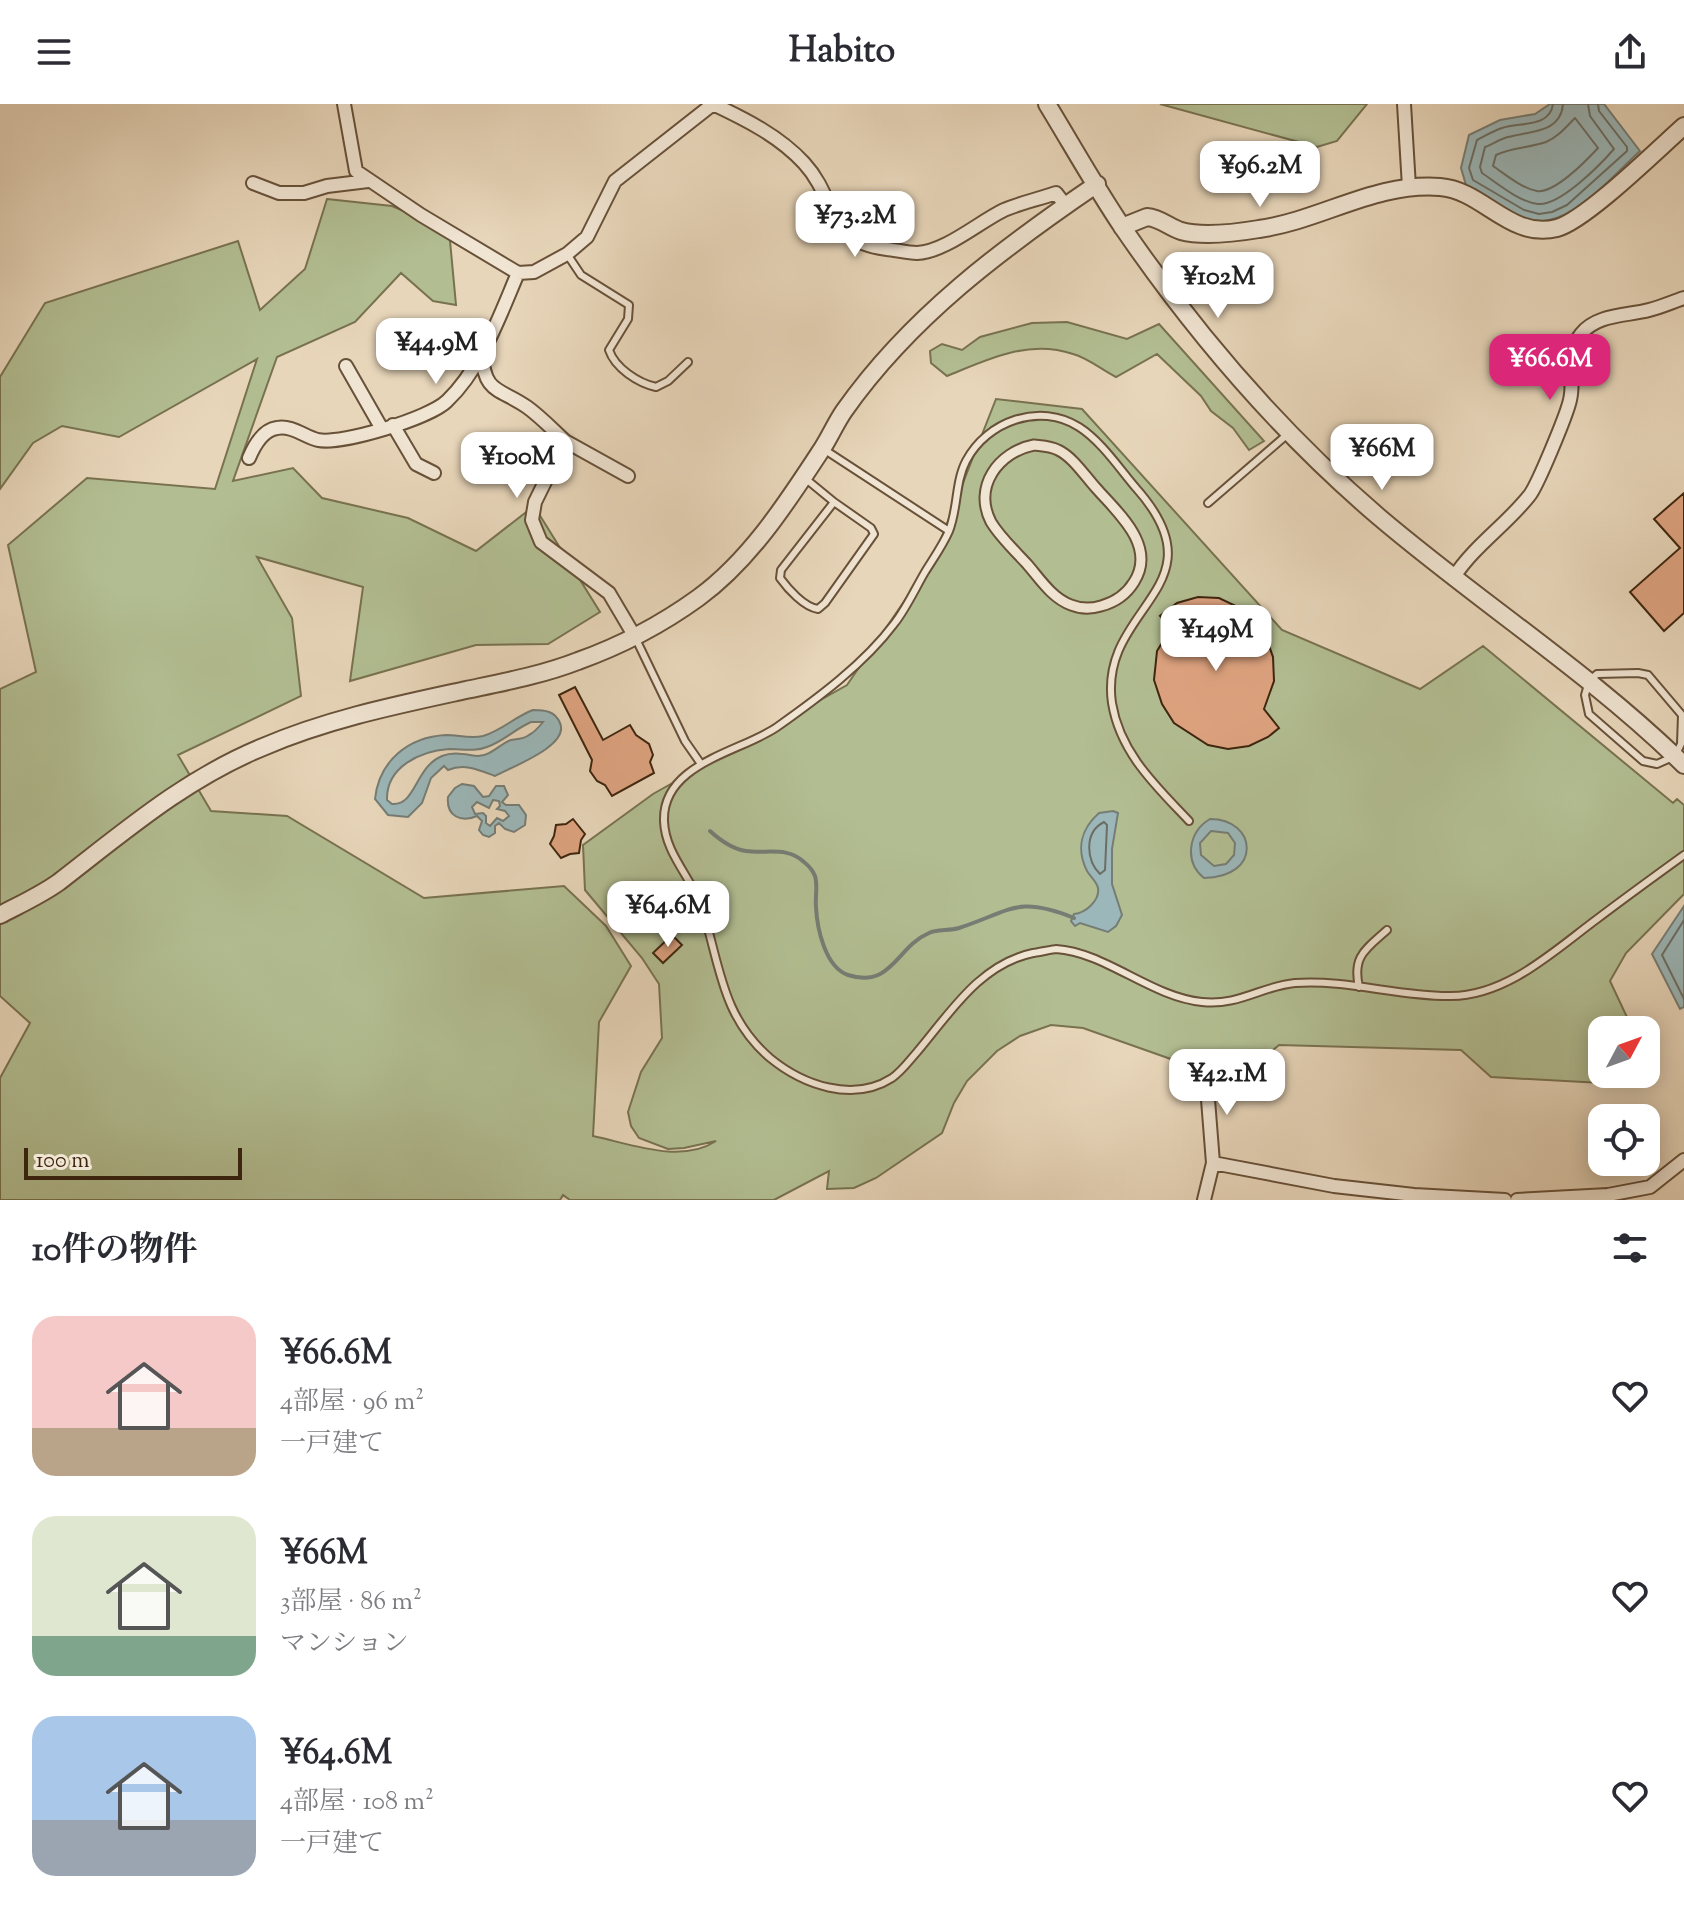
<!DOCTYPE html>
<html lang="ja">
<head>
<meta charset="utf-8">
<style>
	body { margin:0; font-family:"Sorts Mill Goudy","Noto Serif JP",serif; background:#f7f7f7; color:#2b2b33; height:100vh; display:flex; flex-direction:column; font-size:30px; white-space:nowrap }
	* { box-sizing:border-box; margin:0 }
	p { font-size:26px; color:#7c7c81 }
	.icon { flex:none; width:44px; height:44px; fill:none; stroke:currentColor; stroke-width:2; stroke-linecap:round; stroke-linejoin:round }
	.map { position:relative; height:1096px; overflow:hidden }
	.drawer { display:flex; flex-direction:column; background:#fff; flex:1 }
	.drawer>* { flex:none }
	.needle { width:52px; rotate:49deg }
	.fabs { position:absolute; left:1588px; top:912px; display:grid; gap:16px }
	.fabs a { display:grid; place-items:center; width:72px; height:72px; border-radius:16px; background:#fff; box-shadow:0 4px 20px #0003; font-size:40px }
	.scale { position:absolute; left:24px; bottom:20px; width:218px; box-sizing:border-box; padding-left:8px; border:4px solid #3e250e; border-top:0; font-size:22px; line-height:28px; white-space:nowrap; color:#3e250e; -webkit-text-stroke:6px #f0e4d2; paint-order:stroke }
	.price { position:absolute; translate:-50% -68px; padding:0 18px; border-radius:16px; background:#fff; color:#222; font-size:26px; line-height:52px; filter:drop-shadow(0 2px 4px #0008) }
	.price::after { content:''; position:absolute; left:50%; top:48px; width:24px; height:18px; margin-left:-12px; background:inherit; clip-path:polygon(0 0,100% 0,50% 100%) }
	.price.on { background:#db2777; color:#fff }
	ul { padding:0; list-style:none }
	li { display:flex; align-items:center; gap:24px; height:200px; padding:0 32px }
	li span { display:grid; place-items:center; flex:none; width:224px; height:160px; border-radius:24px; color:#555 }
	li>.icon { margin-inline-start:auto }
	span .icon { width:96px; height:96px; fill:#fffc; stroke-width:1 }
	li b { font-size:34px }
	h2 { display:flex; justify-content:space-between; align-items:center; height:96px; padding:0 32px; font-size:34px }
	header { display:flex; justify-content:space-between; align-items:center; height:104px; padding:0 32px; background:#fff; font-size:36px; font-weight:800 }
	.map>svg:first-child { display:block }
	.green { fill:#b2be92; stroke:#787250; stroke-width:2 }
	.water { fill:#9bb7b9; stroke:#767d75; stroke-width:2; fill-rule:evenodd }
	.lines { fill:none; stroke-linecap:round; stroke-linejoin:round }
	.shore { stroke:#6c6e64; stroke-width:2 }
	.stream { stroke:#767d75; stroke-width:4 }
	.building { fill:#dea380; stroke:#3e250e; stroke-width:2 }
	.service-casing { stroke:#685139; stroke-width:10 }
	.pedestrian-casing { stroke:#685139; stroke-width:13 }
	.minor-casing { stroke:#685139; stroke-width:16 }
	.tertiary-casing { stroke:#685139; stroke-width:20 }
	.service { stroke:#f0e4d2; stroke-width:6 }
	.pedestrian { stroke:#f0e4d2; stroke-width:9 }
	.minor { stroke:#f0e4d2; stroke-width:12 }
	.tertiary { stroke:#f0e4d2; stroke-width:16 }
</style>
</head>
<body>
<header><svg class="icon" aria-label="menu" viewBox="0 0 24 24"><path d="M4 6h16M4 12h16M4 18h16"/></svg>Habito<svg class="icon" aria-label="share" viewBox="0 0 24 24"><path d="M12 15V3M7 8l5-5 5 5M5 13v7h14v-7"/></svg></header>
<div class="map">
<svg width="1684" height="1096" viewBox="0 0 1684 1096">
	<rect width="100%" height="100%" fill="#e8d6ba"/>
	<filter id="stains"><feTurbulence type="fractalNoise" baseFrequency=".0025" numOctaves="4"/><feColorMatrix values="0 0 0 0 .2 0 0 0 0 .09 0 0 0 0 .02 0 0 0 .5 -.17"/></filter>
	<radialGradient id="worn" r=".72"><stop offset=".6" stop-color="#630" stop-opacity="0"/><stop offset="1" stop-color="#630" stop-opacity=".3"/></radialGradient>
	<path class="green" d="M1160,0H1367L1337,37L1317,43Z
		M327,95L392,102L449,126L456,201L433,197L401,169L355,218L277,253L233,377L293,364L322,394L408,414L476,447L534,402L600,508L548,540L476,541L350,577L363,483L257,453L292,514L301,592L178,651L211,707L287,712L424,794L564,782L606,822L631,862L599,918L593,1032C631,1040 681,1060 716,1037L684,1044L668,1045L639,1034L631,1022L628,1008L641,968L662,934L659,880L642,854L585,786L583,741L653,690L847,581L933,455L996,295L1082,305L1282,526L1420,585L1483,542L1673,699L1677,695L1684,701V790L1626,849L1610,877L1633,926H1602V970H1639L1638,981L1491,973L1461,946L1279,941L1259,958L1226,966L1219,972L1083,924L1051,921L1020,932L997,947L967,977L954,999L942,1029L876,1074L854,1084L827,1085L829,1067L774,1096H570L563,1091L560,1096H0V974L30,919L0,892V585L36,568L8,441L87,374L215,385L257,255L119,333L62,322L33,339L0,385V273L45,199L238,137L260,206L305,165Z
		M1032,219L1067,218L1127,235L1159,220L1264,337L1249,346L1233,324L1211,307L1201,292L1157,250L1116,273C1102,266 1088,254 1073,250C1028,235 989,255 947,272L931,259L930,247L942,240L962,246L980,233Z"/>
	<path class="water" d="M1550,0H1604L1640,47C1611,73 1565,132 1521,114C1502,106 1484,92 1466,81L1461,64L1469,31L1500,16L1535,10Z
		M533,606C545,606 555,607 560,619C570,642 511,663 495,672C479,666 465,659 448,666L444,662L431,674L422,699L408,713L388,711L375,695C379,657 408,633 446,631C458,631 471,635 483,632C501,627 516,612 533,606ZM531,618H543C539,623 535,628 529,631C524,635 518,635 511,636C501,639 491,652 478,652C467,651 454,647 442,652C415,663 416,702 392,700L387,696C386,663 420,647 449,645C462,645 475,648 487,643C504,637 515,625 531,618Z
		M462,680L474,682L483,693L489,692L496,682H504L508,691L502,698L506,701H519L526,711L525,721L514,728L505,725L499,719L495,722V729L489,733L483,731L479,726L482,717L477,712C461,719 446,712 448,693L455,684ZM493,696L499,697L500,702L497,705L505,707L509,712L503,717L497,714L490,722L486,719V712L483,709L475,710L472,703L477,698L489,704Z
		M1113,707L1118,709L1112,745V780L1122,811L1116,822L1108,828L1080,819L1075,822L1071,817L1074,810C1085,809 1100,797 1098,784C1097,778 1090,772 1087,767C1076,745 1081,725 1099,709Z
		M1210,715C1257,715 1263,773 1204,774C1184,758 1188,728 1210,715ZM1211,727L1228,729L1235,739L1234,751L1226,760L1214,762L1201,751L1200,739Z
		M1684,802V903L1680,905L1652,850Z"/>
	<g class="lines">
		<path class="shore" d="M1553,0C1550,24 1519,18 1502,24C1493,27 1485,32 1477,36L1469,64L1473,76L1524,106L1539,110L1552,108L1567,101L1627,47V43L1599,7L1598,0
			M1563,0C1561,29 1530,27 1508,33C1500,35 1493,40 1485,43L1480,63L1482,69C1497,79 1519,98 1538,100C1560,102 1600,61 1614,45L1590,12L1588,0
			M1575,14L1598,44C1587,56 1554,90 1537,87C1523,85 1505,70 1493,62L1496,51C1512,43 1529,44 1546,38C1558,33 1566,23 1575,14Z
			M1104,718L1107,721L1105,766L1100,770C1086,756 1084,728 1104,718Z
			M1684,816L1662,851L1684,895"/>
		<path class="stream" d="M710,727C721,737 732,745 746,747C767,750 787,742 804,758C809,762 813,767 815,772C818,782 815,793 816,803C817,824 825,863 848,871C892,885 896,843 929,829C937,825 949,827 959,824C1011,807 1017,791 1074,814"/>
	</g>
	<path class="building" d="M1684,389V509L1664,527L1630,488L1680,444L1654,415Z
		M1198,493L1219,494L1238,503L1254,517L1266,533L1273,553L1274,577L1264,605L1279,624L1268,633L1249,642L1228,645L1208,641L1174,619L1162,600L1154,576L1157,547L1171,524L1160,512L1177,499Z
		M575,583L603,636L630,621L636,631L649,640L653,651L650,658L654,669L612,692L605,681L597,677L590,667L592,656L559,591Z
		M573,715L585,730L581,736L579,749L570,750L561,754L550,740L554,732L556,721L566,720Z
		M672,831L682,841L663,859L653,849Z"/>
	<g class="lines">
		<g class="service-casing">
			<path id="service" d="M567,150L581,171L629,201L628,215L609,246C615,264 638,279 656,283L668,277L688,258
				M825,346L949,427
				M806,375L834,398
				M834,398L871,424L874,430L825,499L818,505C804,503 788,485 780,474L781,466Z
				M1208,399L1289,329
				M635,533L685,637L701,660
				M1638,569L1648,571L1682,611L1681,640L1675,652L1657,660L1643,657L1589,610L1585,591L1589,577L1597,570Z
				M1189,717C1156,682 1120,649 1112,599C1098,502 1225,484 1136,384C1119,364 1101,337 1079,323C1040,298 987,317 966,357C955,378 958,405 949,427C943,441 933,455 925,468C915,485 906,505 894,520C864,560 818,594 777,623C741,648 662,659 664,717C665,750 692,774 702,804C720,860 721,912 770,954C803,981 853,999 892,974C902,967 909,957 917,948C950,909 980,860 1033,849C1035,849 1054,845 1056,845C1105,848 1151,893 1202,898C1239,902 1262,882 1295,879C1347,875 1399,893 1451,892C1507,892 1555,846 1597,815C1626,793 1655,772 1684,751
				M1359,883C1352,852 1366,845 1387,826"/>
		</g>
		<g class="pedestrian-casing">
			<path id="pedestrian" d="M1034,341C1042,342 1050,342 1058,346C1073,353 1085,372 1096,384C1118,409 1157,442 1134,478C1126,491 1116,498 1101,502C1091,505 1081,505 1071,501C1052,494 1040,475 1027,460C1015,447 1000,433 991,418C973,383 998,348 1034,341Z"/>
		</g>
		<g class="minor-casing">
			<path id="minor" d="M344,0L356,67L421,111L518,169L534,168L567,150L587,133L615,77L713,0
				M713,0C745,15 779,32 804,59C839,97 823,137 887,145C896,146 908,149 917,149C945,148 979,118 1004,106C1020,99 1039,95 1056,89L1066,102
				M1404,0L1409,83
				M253,79L279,89H304L327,82L368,77
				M482,250C484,290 500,284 527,303C541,313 553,326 565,337L535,398L532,416L541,438L609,489L635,533
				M346,262L382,325
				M393,321L416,360L434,369
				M565,337L628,372
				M249,354C254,342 263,326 277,324C292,321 305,333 318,336C341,341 430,314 447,297C481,265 500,211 518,169
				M1454,473C1474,442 1506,421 1529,392C1537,383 1567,310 1570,296C1575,276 1566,248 1581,230C1597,210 1626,212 1649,206C1661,203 1672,198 1684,194
				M1213,1059L1334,1082L1414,1091L1505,1096
				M1204,1096L1213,1059L1206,970
				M1517,1096L1608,1091L1650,1083L1684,1056"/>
		</g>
		<g class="tertiary-casing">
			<path id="tertiary" d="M1047,0C1072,41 1096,84 1123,124C1195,229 1282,330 1379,413C1479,498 1590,569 1684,661
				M1122,123L1147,113C1160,114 1169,123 1181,127C1203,133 1235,129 1259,125C1322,116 1375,78 1440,83C1483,86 1510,136 1557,124C1586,116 1658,45 1684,22
				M0,811C19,801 41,791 59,778C125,727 185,675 263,643C328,615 397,601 466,586C504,578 542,571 578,557C620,542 662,520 698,494C749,457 786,400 820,348C829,335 835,320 844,307C910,213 1003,144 1097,80"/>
		</g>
		<use href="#service" class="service"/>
		<use href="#pedestrian" class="pedestrian"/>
		<use href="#minor" class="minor"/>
		<use href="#tertiary" class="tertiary"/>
	</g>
	<rect width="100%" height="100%" filter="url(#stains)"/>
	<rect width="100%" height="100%" fill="url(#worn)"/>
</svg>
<div class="fabs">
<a><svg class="needle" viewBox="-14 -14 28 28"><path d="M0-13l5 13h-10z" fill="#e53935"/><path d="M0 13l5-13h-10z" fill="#7c7c81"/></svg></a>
<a><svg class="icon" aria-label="locate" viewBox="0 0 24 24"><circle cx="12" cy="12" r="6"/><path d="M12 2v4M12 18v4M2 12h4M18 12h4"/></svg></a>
</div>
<div class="scale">100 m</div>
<b class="price" style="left:1260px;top:105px">¥96.2M</b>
<b class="price" style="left:855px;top:155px">¥73.2M</b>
<b class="price" style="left:1218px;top:216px">¥102M</b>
<b class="price" style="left:436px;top:282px">¥44.9M</b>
<b class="price on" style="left:1550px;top:298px">¥66.6M</b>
<b class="price" style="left:1382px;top:388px">¥66M</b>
<b class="price" style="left:517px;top:396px">¥100M</b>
<b class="price" style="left:1216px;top:569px">¥149M</b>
<b class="price" style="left:668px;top:845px">¥64.6M</b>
<b class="price" style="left:1227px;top:1013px">¥42.1M</b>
</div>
<section class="drawer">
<h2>10件の物件<svg class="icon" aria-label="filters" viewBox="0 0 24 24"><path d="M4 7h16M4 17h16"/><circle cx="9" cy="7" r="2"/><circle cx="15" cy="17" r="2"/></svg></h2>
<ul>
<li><span style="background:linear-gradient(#f6c9c9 70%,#b9a48a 0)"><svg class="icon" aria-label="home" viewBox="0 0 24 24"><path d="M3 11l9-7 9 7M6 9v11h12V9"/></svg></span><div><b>¥66.6M</b><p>4部屋 · 96 m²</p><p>一戸建て</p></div><svg class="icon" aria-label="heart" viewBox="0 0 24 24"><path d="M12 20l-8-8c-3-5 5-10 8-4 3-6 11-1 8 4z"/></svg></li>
<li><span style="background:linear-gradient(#dfe7d0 75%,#7fa58c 0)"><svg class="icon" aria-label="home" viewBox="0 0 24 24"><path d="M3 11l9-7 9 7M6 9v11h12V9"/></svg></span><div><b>¥66M</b><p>3部屋 · 86 m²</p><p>マンション</p></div><svg class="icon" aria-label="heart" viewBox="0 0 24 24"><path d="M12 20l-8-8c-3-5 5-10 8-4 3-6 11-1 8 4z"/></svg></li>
<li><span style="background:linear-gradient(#a9c7e8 65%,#9aa5b1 0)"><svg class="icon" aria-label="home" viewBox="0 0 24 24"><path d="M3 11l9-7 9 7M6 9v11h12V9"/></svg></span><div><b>¥64.6M</b><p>4部屋 · 108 m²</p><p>一戸建て</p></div><svg class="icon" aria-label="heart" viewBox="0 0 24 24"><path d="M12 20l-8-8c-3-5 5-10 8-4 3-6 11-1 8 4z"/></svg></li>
</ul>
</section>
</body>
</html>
